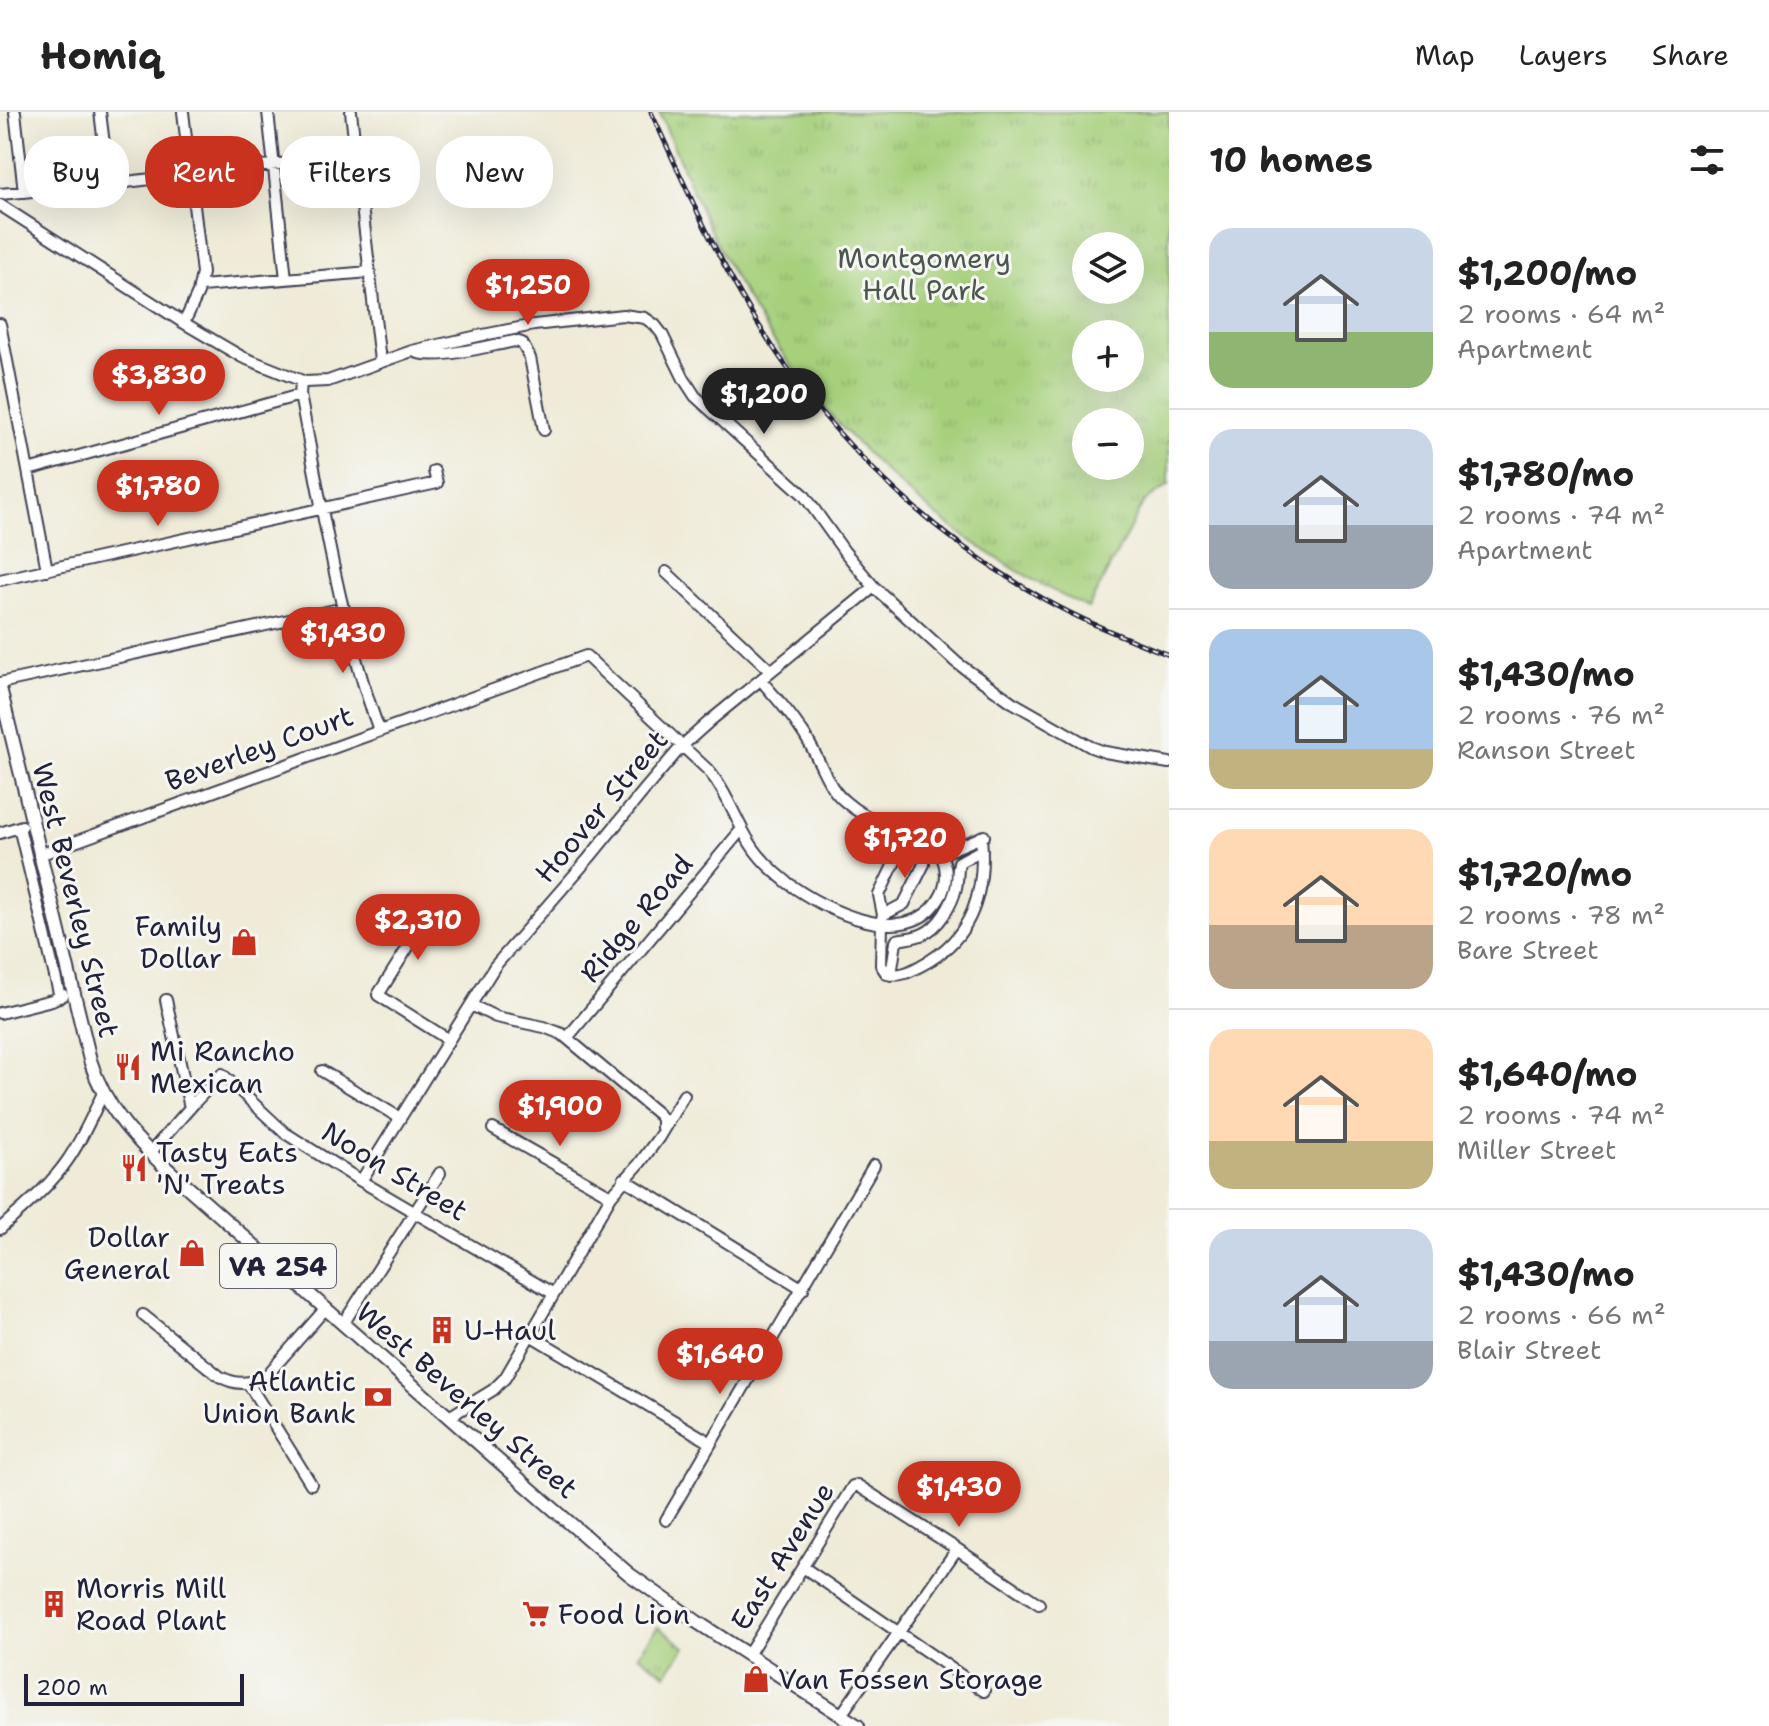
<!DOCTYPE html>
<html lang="en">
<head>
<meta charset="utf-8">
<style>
	body { margin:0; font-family:"Shantell Sans",sans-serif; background:#f2f2f2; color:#222; height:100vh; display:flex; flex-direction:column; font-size:30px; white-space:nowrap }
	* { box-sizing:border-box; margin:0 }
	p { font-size:26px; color:#767676 }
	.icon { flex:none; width:44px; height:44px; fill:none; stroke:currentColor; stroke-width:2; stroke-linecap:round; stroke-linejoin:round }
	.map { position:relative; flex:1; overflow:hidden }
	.side { display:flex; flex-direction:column; background:#fff; width:600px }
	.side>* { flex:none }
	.banner { position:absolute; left:24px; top:24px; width:760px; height:72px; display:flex; gap:16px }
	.controls { position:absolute; left:1072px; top:120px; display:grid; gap:16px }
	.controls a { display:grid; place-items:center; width:72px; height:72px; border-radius:50%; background:#fff; box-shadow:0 8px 32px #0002; font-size:40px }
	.scale { position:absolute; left:24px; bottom:20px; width:220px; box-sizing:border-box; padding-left:8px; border:4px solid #22223b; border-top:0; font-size:22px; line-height:28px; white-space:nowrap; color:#22223b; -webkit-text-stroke:6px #f6f6f2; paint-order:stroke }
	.price { position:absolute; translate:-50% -68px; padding:0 18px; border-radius:28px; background:#c8321e; color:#fff; font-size:26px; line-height:52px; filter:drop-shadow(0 2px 4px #0008) }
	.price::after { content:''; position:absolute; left:50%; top:48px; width:24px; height:18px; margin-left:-12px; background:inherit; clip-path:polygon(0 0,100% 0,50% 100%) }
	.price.on { background:#222; color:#fff }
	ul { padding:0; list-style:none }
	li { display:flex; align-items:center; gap:24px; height:200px; padding:0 40px }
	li+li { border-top:2px solid #e0e0e0 }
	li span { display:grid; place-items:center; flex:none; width:224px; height:160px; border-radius:24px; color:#555 }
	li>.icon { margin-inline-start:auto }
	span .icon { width:96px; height:96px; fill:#fffc; stroke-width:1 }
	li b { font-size:34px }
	h2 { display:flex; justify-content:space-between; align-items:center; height:96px; padding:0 40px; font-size:34px }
	.chip { padding:0 28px; border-radius:32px; background:#fff; box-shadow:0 8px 32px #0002; font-size:28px; line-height:72px }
	.chip.on { background:#c8321e; color:#fff }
	header { display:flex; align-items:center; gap:48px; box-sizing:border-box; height:112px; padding:0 40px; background:#fff; border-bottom:2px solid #e0e0e0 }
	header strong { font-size:38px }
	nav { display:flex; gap:44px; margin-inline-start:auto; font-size:28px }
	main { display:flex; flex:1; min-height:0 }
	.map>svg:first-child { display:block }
	.park { fill:url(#park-tufts); stroke:#64795c; stroke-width:2; fill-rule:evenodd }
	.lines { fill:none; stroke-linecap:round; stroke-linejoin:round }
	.minor-casing { stroke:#414053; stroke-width:14 }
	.major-casing { stroke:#414053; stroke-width:16 }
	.minor { stroke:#fff; stroke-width:10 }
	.major { stroke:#fff; stroke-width:12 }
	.rail-casing { stroke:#22223b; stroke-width:5 }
	.rail { stroke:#f6f6f2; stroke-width:2; stroke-dasharray:6; stroke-linecap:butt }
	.labels { text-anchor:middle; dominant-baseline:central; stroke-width:6; stroke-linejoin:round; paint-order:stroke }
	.shield { fill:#f6f6f2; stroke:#626272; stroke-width:2 }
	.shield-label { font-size:26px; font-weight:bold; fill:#22223b }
	.park-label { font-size:28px; fill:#4a564e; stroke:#f6f6f2 }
	.street-label { font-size:28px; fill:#22223b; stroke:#f6f6f2 }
	.poi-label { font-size:28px; fill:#22223b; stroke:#f6f6f2; text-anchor:start }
</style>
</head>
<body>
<header>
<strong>Homiq</strong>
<nav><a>Map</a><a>Layers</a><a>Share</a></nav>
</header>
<main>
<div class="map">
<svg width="1169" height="1614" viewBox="0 0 1169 1614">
	<defs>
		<pattern id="park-tufts" width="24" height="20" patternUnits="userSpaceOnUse" patternTransform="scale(2)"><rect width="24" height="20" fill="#a6d07c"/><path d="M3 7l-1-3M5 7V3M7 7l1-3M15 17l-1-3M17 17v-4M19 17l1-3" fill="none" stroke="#8fb26c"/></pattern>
	</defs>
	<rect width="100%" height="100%" fill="#f6f6f2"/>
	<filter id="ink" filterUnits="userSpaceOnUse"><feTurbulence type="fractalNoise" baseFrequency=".0125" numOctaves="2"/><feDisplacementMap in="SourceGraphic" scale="16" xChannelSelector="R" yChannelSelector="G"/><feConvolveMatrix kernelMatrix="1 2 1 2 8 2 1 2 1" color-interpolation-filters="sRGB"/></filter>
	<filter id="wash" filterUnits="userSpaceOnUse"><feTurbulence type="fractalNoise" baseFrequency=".006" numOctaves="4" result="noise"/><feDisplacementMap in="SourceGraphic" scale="32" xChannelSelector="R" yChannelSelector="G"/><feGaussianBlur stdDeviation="1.8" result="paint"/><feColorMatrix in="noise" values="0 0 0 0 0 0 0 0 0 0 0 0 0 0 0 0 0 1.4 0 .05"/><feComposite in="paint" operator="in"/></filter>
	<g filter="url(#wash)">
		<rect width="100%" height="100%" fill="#efebd8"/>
		<path class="park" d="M659,0H1169V373L1144,390L1088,496C930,423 803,299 723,144C699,98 680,48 659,0ZM1086,134H1130V178H1086ZM1086,222H1130V266H1086ZM1086,310H1130V354H1086Z
			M658,1515L685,1535L666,1562L638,1543Z"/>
	</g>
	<g filter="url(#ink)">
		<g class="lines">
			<g class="minor-casing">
				<path id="minor" d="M15,0L24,80
					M100,0L109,72
					M183,0L202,161L198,181L184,211
					M268,0L286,167
					M351,0L380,249
					M0,82L109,72L356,43
					M0,93L184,211L242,245L305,270L328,269L412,239L478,224L534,213L623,203L645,206L655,213L662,222L684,267L695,284L804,383L844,439L874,475L957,551L1012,590L1091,635L1105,640L1169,651
					M201,174L370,160
					M0,212L47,458
					M413,239C432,250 492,233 515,229L522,231L530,246L544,318
					M301,269L300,283C322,395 340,512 379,618
					M28,358L300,283
					M666,460L771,559
					M0,468L437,371L434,359
					M0,571L344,496
					M19,715L60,885
					M0,721L22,714
					M941,742L984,724
					M39,743L586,544L708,658C727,680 735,707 750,731C759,746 774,760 788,771C824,798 907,839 939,787C948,773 948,755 940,741C927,715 902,716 878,709C867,705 856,699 847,691C831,679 826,663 817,646C812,635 806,625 799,615C788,598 773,583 761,568
					M430,800L378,883L449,928
					M883,803L904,792L924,752L923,736
					M881,811L883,803L879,783L899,741L910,736H923L931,728
					M882,812L881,853L887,862C901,865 911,859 922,853C973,826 986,779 981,725
					M891,863L896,830L897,828C906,826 915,826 923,822C939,815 952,793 956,776C958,767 957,759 959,750L982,738
					M166,888L190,996
					M471,893L496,905L544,915L562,922L658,1002L662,1007V1016
					M0,901L52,888L63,883
					M567,926L742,717
					M322,959L400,1006
					M493,1017L611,1084
					M150,1041L196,989L222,962L285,1021L361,1069L554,1182
					M624,1067L803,1177
					M361,1069L495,854L589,746L646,676L682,634L711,608L874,475
					M0,1117C23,1096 49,1075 67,1049C82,1028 92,1004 103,981
					M143,1203L219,1264C236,1274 252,1273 268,1262L326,1196
					M343,1212L440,1061
					M530,1223L711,1331
					M248,1271L311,1372
					M449,1305L493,1278L505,1266L611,1084L640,1051L659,1025L684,983
					M666,1408L874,1053
					M803,1455L984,1579
					M748,1543L853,1374L857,1373L957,1437L1039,1492
					M841,1603L957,1437"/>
			</g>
			<g class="major-casing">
				<path id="major" d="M0,576L90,948C105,997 138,1031 175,1064L543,1388L629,1462L697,1510L858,1614"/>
			</g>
			<use href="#minor" class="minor"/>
			<use href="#major" class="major"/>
			<g class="rail-casing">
				<path id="rail" d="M651,0C680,62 707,125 742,185C813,310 916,414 1042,486C1082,509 1126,526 1169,543"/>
			</g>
			<use href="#rail" class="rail"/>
		</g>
	</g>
	<defs>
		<g id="shop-bare" transform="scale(2.16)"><path d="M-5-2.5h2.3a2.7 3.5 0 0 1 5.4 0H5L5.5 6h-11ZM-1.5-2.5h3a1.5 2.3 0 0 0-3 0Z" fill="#c8321e" stroke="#f6f6f2" stroke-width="2.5" paint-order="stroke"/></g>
		<g id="restaurant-bare" transform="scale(2.16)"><path d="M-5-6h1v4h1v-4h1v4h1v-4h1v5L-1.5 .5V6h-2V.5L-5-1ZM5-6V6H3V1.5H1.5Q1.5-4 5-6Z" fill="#c8321e" stroke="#f6f6f2" stroke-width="2.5" paint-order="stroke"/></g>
		<g id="building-bare" transform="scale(2.16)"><path d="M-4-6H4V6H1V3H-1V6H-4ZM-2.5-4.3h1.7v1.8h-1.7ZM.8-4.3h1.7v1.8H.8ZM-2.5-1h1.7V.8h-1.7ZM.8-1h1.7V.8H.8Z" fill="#c8321e" stroke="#f6f6f2" stroke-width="2.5" paint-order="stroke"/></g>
		<g id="bank-bare" transform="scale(2.16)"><path d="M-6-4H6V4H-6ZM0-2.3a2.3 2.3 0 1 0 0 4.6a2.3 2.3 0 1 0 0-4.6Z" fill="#c8321e" stroke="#f6f6f2" stroke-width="2.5" paint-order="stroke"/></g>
		<g id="supermarket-bare" transform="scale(2.16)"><path d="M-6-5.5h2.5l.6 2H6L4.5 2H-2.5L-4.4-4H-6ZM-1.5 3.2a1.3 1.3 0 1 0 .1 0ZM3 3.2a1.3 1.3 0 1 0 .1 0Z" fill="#c8321e" stroke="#f6f6f2" stroke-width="2.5" paint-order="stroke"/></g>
	</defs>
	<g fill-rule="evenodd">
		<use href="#shop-bare" x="244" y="830"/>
		<use href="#restaurant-bare" x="128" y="955"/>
		<use href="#restaurant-bare" x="134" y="1056"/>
		<use href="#shop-bare" x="192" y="1141"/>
		<use href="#building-bare" x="442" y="1218"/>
		<use href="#bank-bare" x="378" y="1285"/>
		<use href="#building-bare" x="54" y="1492"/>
		<use href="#supermarket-bare" x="536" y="1502"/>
		<use href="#shop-bare" x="756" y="1567"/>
	</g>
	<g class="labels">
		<rect class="shield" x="220" y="1132" width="116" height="44" rx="6"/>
		<g class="shield-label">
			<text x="278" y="1154">VA 254</text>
		</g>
		<g class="park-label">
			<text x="924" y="146">Montgomery<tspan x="924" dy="32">Hall Park</tspan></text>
		</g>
		<g class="street-label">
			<text transform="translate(259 636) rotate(-20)">Beverley Court</text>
			<text transform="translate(601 694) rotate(-50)">Hoover Street</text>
			<text transform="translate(76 788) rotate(76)">West Beverley Street</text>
			<text transform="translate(636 806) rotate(-50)">Ridge Road</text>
			<text transform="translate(395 1059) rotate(31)">Noon Street</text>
			<text transform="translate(467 1288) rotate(41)">West Beverley Street</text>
			<text transform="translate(782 1444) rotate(-58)">East Avenue</text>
		</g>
		<g class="poi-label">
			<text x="222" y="814" text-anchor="end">Family<tspan x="222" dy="32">Dollar</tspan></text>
			<text x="150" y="939">Mi Rancho<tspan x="150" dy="32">Mexican</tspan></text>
			<text x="156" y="1040">Tasty Eats<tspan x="156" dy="32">'N' Treats</tspan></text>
			<text x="170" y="1125" text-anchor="end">Dollar<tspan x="170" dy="32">General</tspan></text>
			<text x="464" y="1218">U-Haul</text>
			<text x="356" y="1269" text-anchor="end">Atlantic<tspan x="356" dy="32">Union Bank</tspan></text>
			<text x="76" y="1476">Morris Mill<tspan x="76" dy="32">Road Plant</tspan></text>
			<text x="558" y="1502">Food Lion</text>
			<text x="778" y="1567">Van Fossen Storage</text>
		</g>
	</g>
</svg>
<div class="controls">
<a><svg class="icon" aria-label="layers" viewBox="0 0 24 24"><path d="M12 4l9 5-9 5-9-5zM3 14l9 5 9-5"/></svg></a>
<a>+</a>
<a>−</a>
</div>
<div class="scale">200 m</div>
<b class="price" style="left:528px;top:215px">$1,250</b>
<b class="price" style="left:159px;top:305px">$3,830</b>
<b class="price on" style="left:764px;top:324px">$1,200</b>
<b class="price" style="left:158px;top:416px">$1,780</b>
<b class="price" style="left:343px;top:563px">$1,430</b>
<b class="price" style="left:905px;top:768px">$1,720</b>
<b class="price" style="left:418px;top:850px">$2,310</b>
<b class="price" style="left:560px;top:1036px">$1,900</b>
<b class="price" style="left:720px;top:1284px">$1,640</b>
<b class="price" style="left:959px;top:1417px">$1,430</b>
<div class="banner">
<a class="chip">Buy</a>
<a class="chip on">Rent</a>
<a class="chip">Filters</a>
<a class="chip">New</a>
</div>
</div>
<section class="side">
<h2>10 homes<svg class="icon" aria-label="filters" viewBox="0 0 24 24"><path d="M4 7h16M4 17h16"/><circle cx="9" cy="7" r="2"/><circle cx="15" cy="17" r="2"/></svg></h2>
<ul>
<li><span style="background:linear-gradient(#c9d6e8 65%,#8fb573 0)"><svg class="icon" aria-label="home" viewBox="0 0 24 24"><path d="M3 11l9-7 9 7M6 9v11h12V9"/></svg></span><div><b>$1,200/mo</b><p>2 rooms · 64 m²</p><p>Apartment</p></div></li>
<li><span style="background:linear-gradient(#c9d6e8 60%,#9aa5b1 0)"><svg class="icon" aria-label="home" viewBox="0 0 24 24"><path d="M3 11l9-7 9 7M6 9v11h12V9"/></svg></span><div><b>$1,780/mo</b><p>2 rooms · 74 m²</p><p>Apartment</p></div></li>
<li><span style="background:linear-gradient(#a9c7e8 75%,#c2b280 0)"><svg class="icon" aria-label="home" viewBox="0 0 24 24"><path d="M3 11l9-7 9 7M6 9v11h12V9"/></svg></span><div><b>$1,430/mo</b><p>2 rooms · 76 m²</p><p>Ranson Street</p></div></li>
<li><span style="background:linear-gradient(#ffd9b3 60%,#b9a48a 0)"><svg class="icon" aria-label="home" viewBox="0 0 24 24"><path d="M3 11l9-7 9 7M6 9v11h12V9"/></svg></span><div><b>$1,720/mo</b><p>2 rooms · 78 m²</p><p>Bare Street</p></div></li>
<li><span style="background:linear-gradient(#ffd9b3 70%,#c2b280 0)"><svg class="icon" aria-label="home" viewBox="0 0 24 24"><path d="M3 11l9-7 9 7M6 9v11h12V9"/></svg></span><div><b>$1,640/mo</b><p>2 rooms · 74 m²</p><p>Miller Street</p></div></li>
<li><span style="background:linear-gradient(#c9d6e8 70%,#9aa5b1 0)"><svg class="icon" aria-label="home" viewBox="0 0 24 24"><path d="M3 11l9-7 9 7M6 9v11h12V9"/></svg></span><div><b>$1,430/mo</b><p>2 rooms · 66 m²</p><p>Blair Street</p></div></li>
</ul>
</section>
</main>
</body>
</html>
